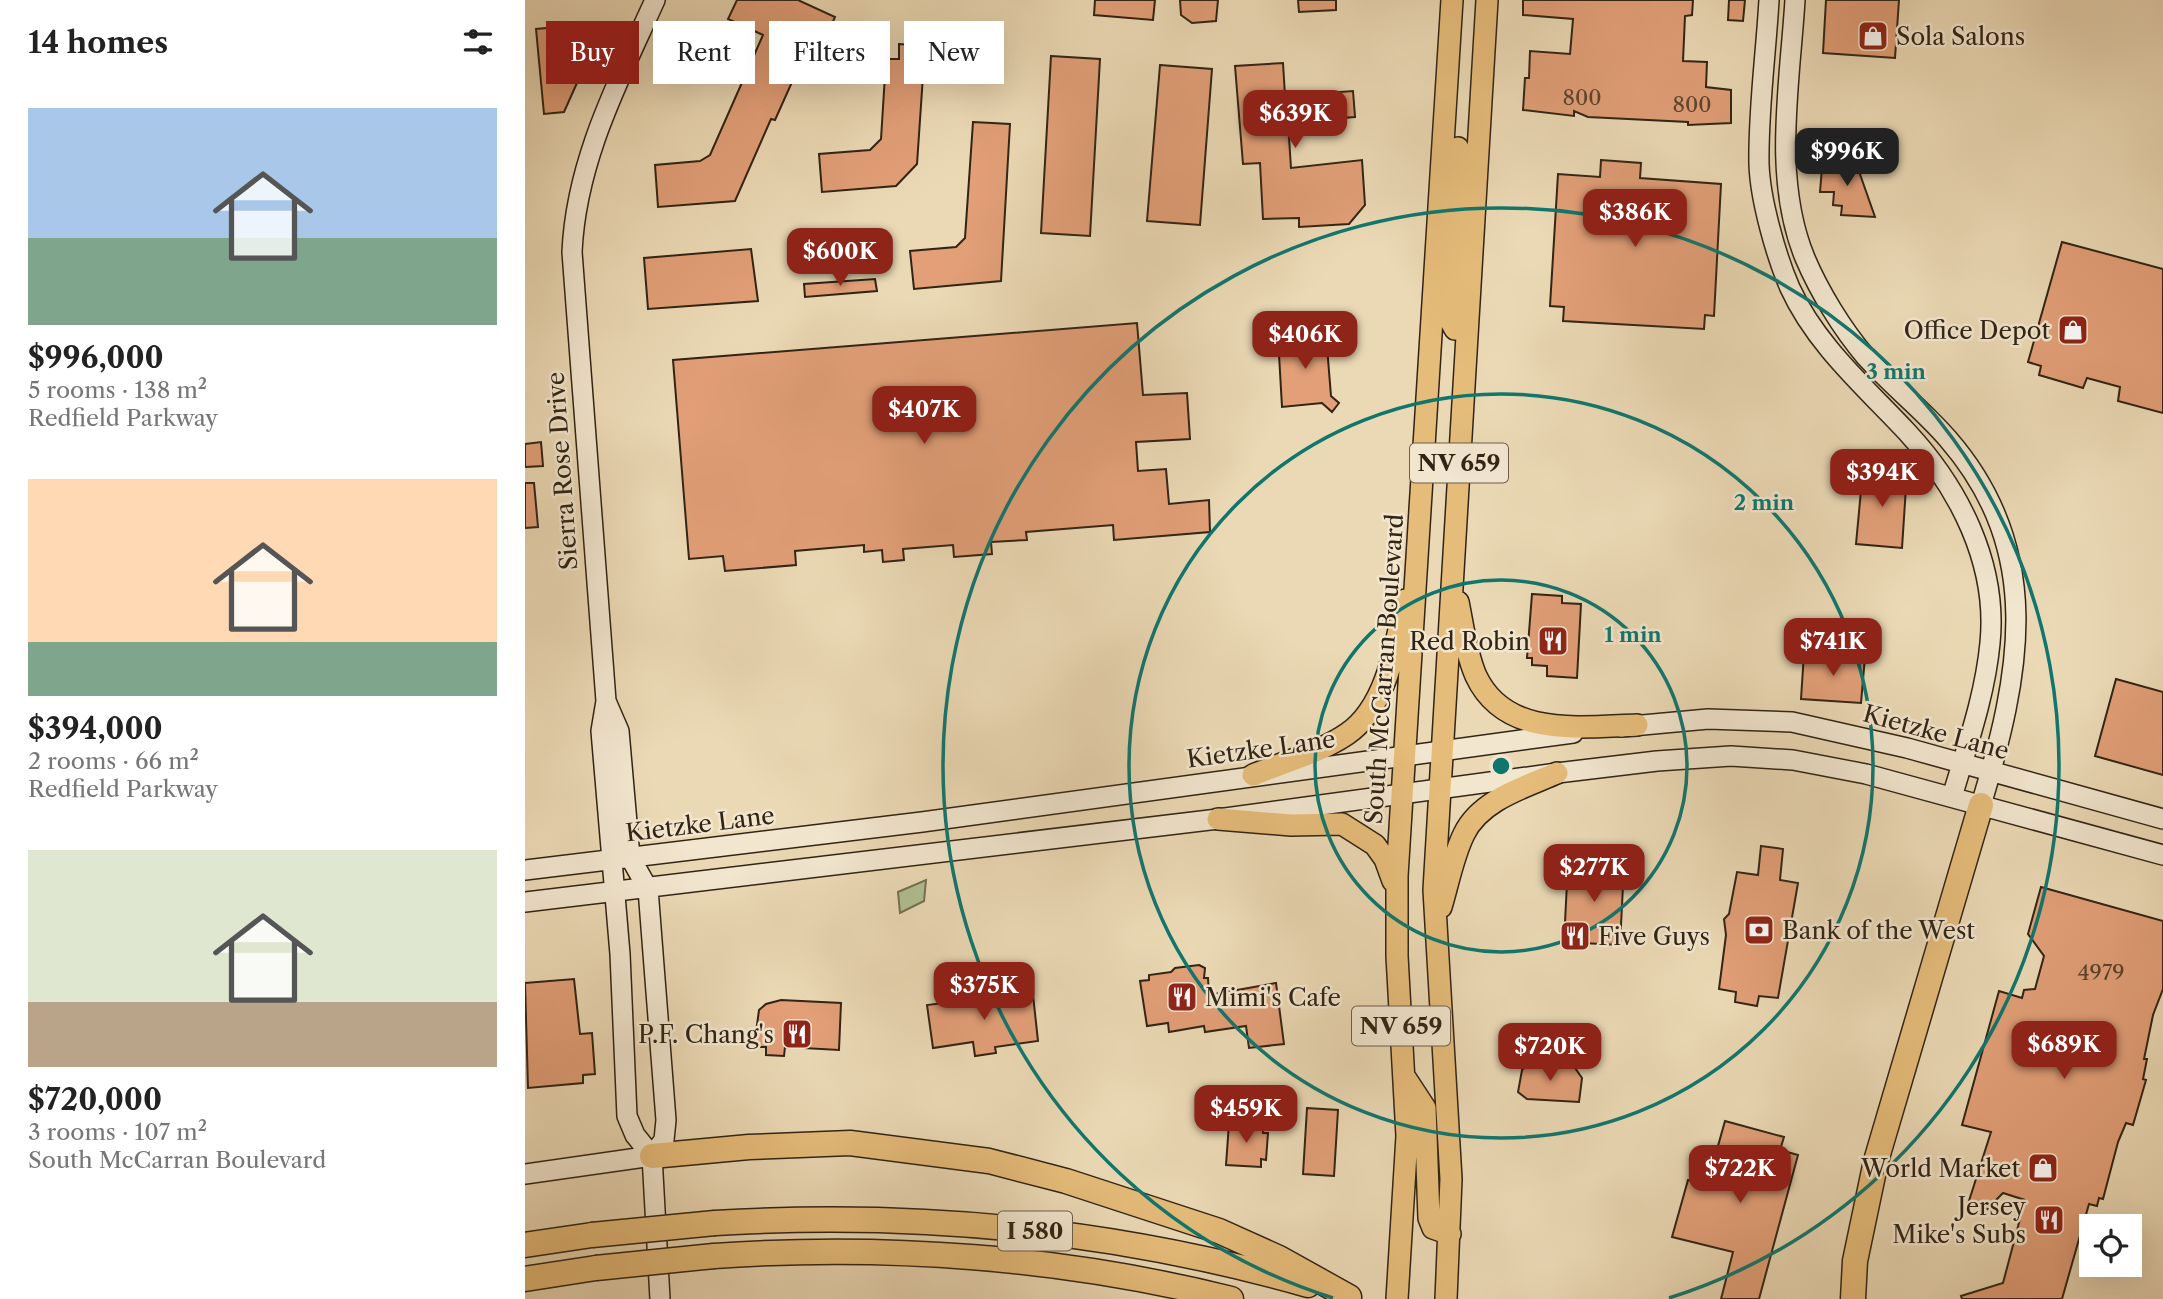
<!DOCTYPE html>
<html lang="en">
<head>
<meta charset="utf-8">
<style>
	body { margin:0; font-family:"Libre Caslon Text",serif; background:#f2f2f2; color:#222; height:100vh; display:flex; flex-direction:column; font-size:26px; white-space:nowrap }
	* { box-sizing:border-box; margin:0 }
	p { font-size:23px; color:#767676 }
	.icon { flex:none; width:38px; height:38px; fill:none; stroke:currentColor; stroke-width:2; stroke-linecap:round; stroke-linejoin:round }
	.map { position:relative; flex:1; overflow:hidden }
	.drawer { display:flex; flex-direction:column; background:#fff; width:525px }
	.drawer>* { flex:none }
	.banner { position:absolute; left:21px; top:21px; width:665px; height:63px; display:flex; gap:14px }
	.controls { position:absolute; left:1554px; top:1214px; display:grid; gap:14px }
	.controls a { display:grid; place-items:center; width:63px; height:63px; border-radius:0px; background:#fff; box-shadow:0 7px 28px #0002; font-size:35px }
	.price { position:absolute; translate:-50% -60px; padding:0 16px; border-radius:14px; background:#8f2418; color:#fff; font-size:23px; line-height:46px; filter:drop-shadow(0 2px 4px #0008) }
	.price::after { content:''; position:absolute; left:50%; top:42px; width:21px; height:16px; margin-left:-10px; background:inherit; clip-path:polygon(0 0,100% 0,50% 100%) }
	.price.on { background:#222; color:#fff }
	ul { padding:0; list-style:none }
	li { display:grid; align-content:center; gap:14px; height:371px; padding:0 28px }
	li span { display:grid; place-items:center; height:217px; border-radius:0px; color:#555 }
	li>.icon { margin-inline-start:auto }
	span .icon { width:126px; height:126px; fill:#fffc; stroke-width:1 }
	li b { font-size:30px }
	h2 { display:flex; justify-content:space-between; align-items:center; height:84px; padding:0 28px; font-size:30px }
	.chip { padding:0 24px; border-radius:0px; background:#fff; box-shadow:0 7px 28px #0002; font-size:24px; line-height:63px }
	.chip.on { background:#8f2418; color:#fff }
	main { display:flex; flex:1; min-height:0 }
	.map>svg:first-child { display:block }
	.green { fill:#b1c092; stroke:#717254; stroke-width:2 }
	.building { fill:#e29f78; stroke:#312415; stroke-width:2 }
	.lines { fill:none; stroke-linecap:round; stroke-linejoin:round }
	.secondary-casing { stroke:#312415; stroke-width:22 }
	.primary-casing { stroke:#312415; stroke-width:24 }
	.highway-casing { stroke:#312415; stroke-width:27 }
	.secondary { stroke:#f2e6cf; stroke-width:19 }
	.primary { stroke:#e6bc7a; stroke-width:21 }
	.highway { stroke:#e6bc7a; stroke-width:24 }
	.highway-bridge-casing { stroke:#312415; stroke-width:27; stroke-linecap:butt }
	.highway-bridge { stroke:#e6bc7a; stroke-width:24 }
	.ring { fill:none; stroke:#0f766e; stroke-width:3.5 }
	.labels { text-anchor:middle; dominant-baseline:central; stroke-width:5; stroke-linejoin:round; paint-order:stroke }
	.number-label { font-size:21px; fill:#5d432e }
	.shield { fill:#f2e6cf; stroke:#6b5e4d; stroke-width:2 }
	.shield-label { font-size:23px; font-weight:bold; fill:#312415 }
	.poi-label { font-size:24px; fill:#312415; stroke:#f2e6cf; text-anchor:end }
	.street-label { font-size:24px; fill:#312415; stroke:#f2e6cf }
	.centre { fill:#0f766e; stroke:#f2e6cf; stroke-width:3.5 }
	.ring-label { font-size:21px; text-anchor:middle; font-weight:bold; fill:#0f766e; stroke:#f2e6cf; stroke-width:5; stroke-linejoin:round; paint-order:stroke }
</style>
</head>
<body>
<main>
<section class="drawer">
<h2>14 homes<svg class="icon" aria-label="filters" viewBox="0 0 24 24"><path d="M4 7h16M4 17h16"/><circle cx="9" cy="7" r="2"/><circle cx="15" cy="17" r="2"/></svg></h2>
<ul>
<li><span style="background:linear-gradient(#a9c7e8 60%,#7fa58c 0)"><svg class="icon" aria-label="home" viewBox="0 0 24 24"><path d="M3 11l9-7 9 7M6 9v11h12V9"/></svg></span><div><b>$996,000</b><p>5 rooms · 138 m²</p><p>Redfield Parkway</p></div></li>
<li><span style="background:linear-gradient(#ffd9b3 75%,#7fa58c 0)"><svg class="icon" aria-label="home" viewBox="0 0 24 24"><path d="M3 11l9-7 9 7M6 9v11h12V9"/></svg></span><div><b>$394,000</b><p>2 rooms · 66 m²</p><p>Redfield Parkway</p></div></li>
<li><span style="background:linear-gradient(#dfe7d0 70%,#b9a48a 0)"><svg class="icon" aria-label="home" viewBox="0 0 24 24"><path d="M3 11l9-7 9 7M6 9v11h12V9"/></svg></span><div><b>$720,000</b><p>3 rooms · 107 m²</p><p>South McCarran Boulevard</p></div></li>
</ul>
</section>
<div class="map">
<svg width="1638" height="1299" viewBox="0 0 1638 1299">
	<rect width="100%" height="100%" fill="#ebd9b5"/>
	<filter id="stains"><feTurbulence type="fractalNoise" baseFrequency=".00286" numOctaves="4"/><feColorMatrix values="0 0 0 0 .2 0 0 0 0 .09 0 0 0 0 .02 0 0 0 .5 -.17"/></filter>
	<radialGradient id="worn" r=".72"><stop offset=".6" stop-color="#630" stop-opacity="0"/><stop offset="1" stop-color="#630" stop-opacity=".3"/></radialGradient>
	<path class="green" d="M401,880L399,901L375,913L373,892Z"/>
	<path class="building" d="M212,0H273L310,17L292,58L280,53L250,120L246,119L210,201L133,207L130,165L175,161L185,155L238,35L203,19Z
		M570,0H630L628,20L569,15Z
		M655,0H693L691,21L667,23L656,15Z
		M773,0H811V10L774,12Z
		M998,0H1168L1167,15L1160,16L1158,61L1182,62L1181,87L1206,90V123L1163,125V122L1063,117L1049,111V116L998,110L1000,78H1004L1005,51L1045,54L1048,19L998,15Z
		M1204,0H1220L1218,21L1203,20Z
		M1301,0H1374L1370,58L1298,53Z
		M67,24L69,45L39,112L19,114L11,29Z
		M374,44L400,46L392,164L371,186L297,192L294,154L345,150L356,139L361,59H374Z
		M526,56L575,59L565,236L516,233Z
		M758,63L760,96L828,91L830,117L763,122L766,168L837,160L840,205L824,224L774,227V218L738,219L735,163L718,164L710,66Z
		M635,65L687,69L675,225L622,221Z
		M448,122L485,124L476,281L389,289L385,251L431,247L440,238Z
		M1310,156L1330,160L1350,217L1316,215L1317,206L1308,205L1309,192H1295L1297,168H1309Z
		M1076,160L1116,163L1115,178L1196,184L1189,316L1180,315L1179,329L1038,321L1039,307L1025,306L1033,174L1075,177Z
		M1537,242L1638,269V413L1593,401L1595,387L1562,378L1558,388L1514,375L1516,366L1503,362Z
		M226,249L233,301L123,309L119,258Z
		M350,279L352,291L280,297L279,284Z
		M612,323L618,395L662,393L665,439L611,442L613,471L641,469L644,504L684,500L685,532L589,540L588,525L501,532L502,540L466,542L467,554L429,557L428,545L378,549L379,560L358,562L357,550L339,552V545L270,551L271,565L200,571L198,556L164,559L148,360Z
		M801,334L806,396L814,403L807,412L797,403L757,407L753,337Z
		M16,442L18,466L0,467V444Z
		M1338,469L1382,472L1377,548L1331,544Z
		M0,483H9L13,527L0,528Z
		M1007,594L1037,596V603L1056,604L1052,678L1022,676V666L1007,665V658H1002Z
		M1279,653L1340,657L1336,703L1276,699Z
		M1591,679L1638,692V775L1570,756Z
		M1236,846L1258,849L1255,880L1273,883L1253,998L1234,996L1232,1006L1210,1002L1211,992L1194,989L1201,935L1199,919L1204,914L1212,872L1233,875Z
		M1043,863L1099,866L1095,945L1039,942Z
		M1516,887L1638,921V989L1628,1015L1619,1059H1622L1618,1079L1621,1080L1608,1125L1601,1123L1593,1142L1578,1199L1574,1198L1572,1206L1564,1204L1537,1299H1437L1436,1296L1478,1283L1500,1200L1478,1193L1468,1203L1466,1210L1443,1204L1466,1132L1437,1125L1474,991L1497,998L1499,990L1510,989L1519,956L1503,934Z
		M674,965L680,968L679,978H683L684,995L751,983L759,1044L724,1048L721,1026L680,1032L679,1026L644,1032L643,1023L622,1026L615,981L624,980V975L646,972L650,968Z
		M49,979L55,1034L67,1033L70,1074L58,1075V1083L3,1088L0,983Z
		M504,992L508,995L513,1041L470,1047L471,1053L450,1056L448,1042L408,1048L402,1005Z
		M256,1000L316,1003L314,1050L260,1047L259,1056L241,1055V1047H229L234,1010L241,1004Z
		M1003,1064L1050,1068L1057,1078L1054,1102L1002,1099L993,1092L997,1070Z
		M782,1108L813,1110L809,1176L778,1174Z
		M1200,1121L1259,1137L1255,1150L1273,1155L1234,1299H1196L1208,1252L1147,1237L1163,1180L1182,1185Z
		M704,1123L739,1125L738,1133H743L741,1160L736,1159V1167L701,1165Z"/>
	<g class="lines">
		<g class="secondary-casing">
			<path id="secondary" d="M130,0C93,82 51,161 47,252L81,701L76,731L95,954L102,1116L110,1135L127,1156L135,1299
				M1244,0C1241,54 1233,110 1234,164C1235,199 1251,256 1265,288C1291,345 1340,387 1382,432C1434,488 1473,564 1465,643C1460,696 1442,746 1427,797
				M1270,0C1265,83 1247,178 1280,258C1294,291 1317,329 1341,357C1367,386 1398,410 1423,439C1521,552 1495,675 1456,805
				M81,701L94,731L105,857L123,889L141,1120L139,1140L127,1156
				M1096,727L1183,719L1267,722L1382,748L1638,819
				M0,870L397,822L1048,733
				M0,902L693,819L1032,773L1132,761L1206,756L1268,760L1341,774L1638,855
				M0,1174L127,1156"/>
		</g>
		<g class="primary-casing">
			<path id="primary" d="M933,148L924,318L930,329H941
				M933,602C938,626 941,653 951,676C980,738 1054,727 1112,725
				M728,775C759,762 794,753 822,734C862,707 871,644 880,600
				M693,819L766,825L817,824L850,845L860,859L868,881
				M916,907C923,884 928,856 939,834C955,800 1000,787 1032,773
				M881,1079L900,1108L904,1218L908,1228L925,1234
				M872,1299L882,1136L872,956V876L927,0
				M921,1299L926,1179L909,890L962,0"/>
		</g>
		<g class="highway-casing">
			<path id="highway" d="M127,1156L224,1147L325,1143L464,1161L541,1181L694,1231L754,1258L824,1297
				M190,1223C389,1211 591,1230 783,1285
				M0,1245L67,1235
				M189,1256C360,1244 539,1257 706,1299
				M0,1279L71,1268
				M1328,1299L1330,1261L1351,1161L1456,805"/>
		</g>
		<use href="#secondary" class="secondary"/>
		<use href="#primary" class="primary"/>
		<use href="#highway" class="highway"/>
		<g class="highway-bridge-casing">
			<path id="highway-bridge" d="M67,1235L190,1223
				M71,1268L189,1256"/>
		</g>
		<use href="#highway-bridge" class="highway-bridge"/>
	</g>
	<g class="ring">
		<circle cx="976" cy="766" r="186"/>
		<circle cx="976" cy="766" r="372"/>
		<path d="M808 1298A558 558 0 1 1 1144 1298"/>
	</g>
	<defs>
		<g id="shop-square" transform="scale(1.575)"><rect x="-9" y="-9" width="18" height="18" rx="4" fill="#8f2418" stroke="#f2e6cf"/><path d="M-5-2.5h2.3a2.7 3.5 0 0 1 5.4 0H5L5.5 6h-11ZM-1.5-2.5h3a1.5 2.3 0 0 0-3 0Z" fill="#fff"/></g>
		<g id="restaurant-square" transform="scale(1.575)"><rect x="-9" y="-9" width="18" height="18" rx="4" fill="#8f2418" stroke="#f2e6cf"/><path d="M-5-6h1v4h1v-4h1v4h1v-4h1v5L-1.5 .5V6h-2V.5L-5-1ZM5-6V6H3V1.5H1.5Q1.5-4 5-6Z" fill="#fff"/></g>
		<g id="bank-square" transform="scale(1.575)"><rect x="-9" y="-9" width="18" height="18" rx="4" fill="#8f2418" stroke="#f2e6cf"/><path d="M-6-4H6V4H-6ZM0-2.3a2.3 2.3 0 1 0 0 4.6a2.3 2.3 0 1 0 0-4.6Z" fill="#fff"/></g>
	</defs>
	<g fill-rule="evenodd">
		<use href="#shop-square" x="1348" y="36"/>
		<use href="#shop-square" x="1548" y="330"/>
		<use href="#restaurant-square" x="1028" y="641"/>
		<use href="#bank-square" x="1234" y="930"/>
		<use href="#restaurant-square" x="1050" y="936"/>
		<use href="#restaurant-square" x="657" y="997"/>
		<use href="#restaurant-square" x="272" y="1034"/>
		<use href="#shop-square" x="1518" y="1168"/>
		<use href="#restaurant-square" x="1524" y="1220"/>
	</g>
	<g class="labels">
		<g class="number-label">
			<text x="1057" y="97">800</text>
			<text x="1167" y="104">800</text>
			<text x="1576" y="972">4979</text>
		</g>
		<g class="shield">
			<rect x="885" y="443.5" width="98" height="39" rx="5"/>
			<rect x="827" y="1006.5" width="98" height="39" rx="5"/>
			<rect x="473" y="1211.5" width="74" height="39" rx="5"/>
		</g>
		<g class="shield-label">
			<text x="934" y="463">NV 659</text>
			<text x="876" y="1026">NV 659</text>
			<text x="510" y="1231">I 580</text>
		</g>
		<g class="poi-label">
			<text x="1371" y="36" text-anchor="start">Sola Salons</text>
			<text x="1525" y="330">Office Depot</text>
			<text x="1005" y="641">Red Robin</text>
			<text x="1257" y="930" text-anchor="start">Bank of the West</text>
			<text x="1073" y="936" text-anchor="start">Five Guys</text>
			<text x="680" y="997" text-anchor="start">Mimi's Cafe</text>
			<text x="249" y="1034">P.F. Chang's</text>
			<text x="1495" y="1168">World Market</text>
			<text x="1501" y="1206">Jersey<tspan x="1501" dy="28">Mike's Subs</tspan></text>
		</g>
		<g class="street-label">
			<text transform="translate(37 471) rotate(-94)">Sierra Rose Drive</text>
			<text transform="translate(859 669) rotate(-86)">South McCarran Boulevard</text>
			<text transform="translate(1411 732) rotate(15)">Kietzke Lane</text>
			<text transform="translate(736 749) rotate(-8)">Kietzke Lane</text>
			<text transform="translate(175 824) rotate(-7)">Kietzke Lane</text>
		</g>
	</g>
	<circle cx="976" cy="766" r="10" class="centre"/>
	<g class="ring-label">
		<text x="1371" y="379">3 min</text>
		<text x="1239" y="510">2 min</text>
		<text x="1108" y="642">1 min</text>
	</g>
	<rect width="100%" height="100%" filter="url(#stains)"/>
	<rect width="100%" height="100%" fill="url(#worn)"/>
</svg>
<div class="controls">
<a><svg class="icon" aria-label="locate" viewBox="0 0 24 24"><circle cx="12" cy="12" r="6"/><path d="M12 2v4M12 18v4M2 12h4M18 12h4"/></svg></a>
</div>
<b class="price" style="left:770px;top:150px">$639K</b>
<b class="price on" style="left:1322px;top:188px">$996K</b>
<b class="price" style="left:1110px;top:249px">$386K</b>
<b class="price" style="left:315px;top:288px">$600K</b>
<b class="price" style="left:780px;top:371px">$406K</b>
<b class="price" style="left:399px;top:446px">$407K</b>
<b class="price" style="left:1357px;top:509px">$394K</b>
<b class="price" style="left:1308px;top:678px">$741K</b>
<b class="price" style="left:1069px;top:904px">$277K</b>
<b class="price" style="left:459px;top:1022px">$375K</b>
<b class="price" style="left:1539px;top:1081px">$689K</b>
<b class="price" style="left:1025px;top:1083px">$720K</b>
<b class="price" style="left:721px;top:1145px">$459K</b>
<b class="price" style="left:1215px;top:1205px">$722K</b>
<div class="banner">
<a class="chip on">Buy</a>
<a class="chip">Rent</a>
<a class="chip">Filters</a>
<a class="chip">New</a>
</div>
</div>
</main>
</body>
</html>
